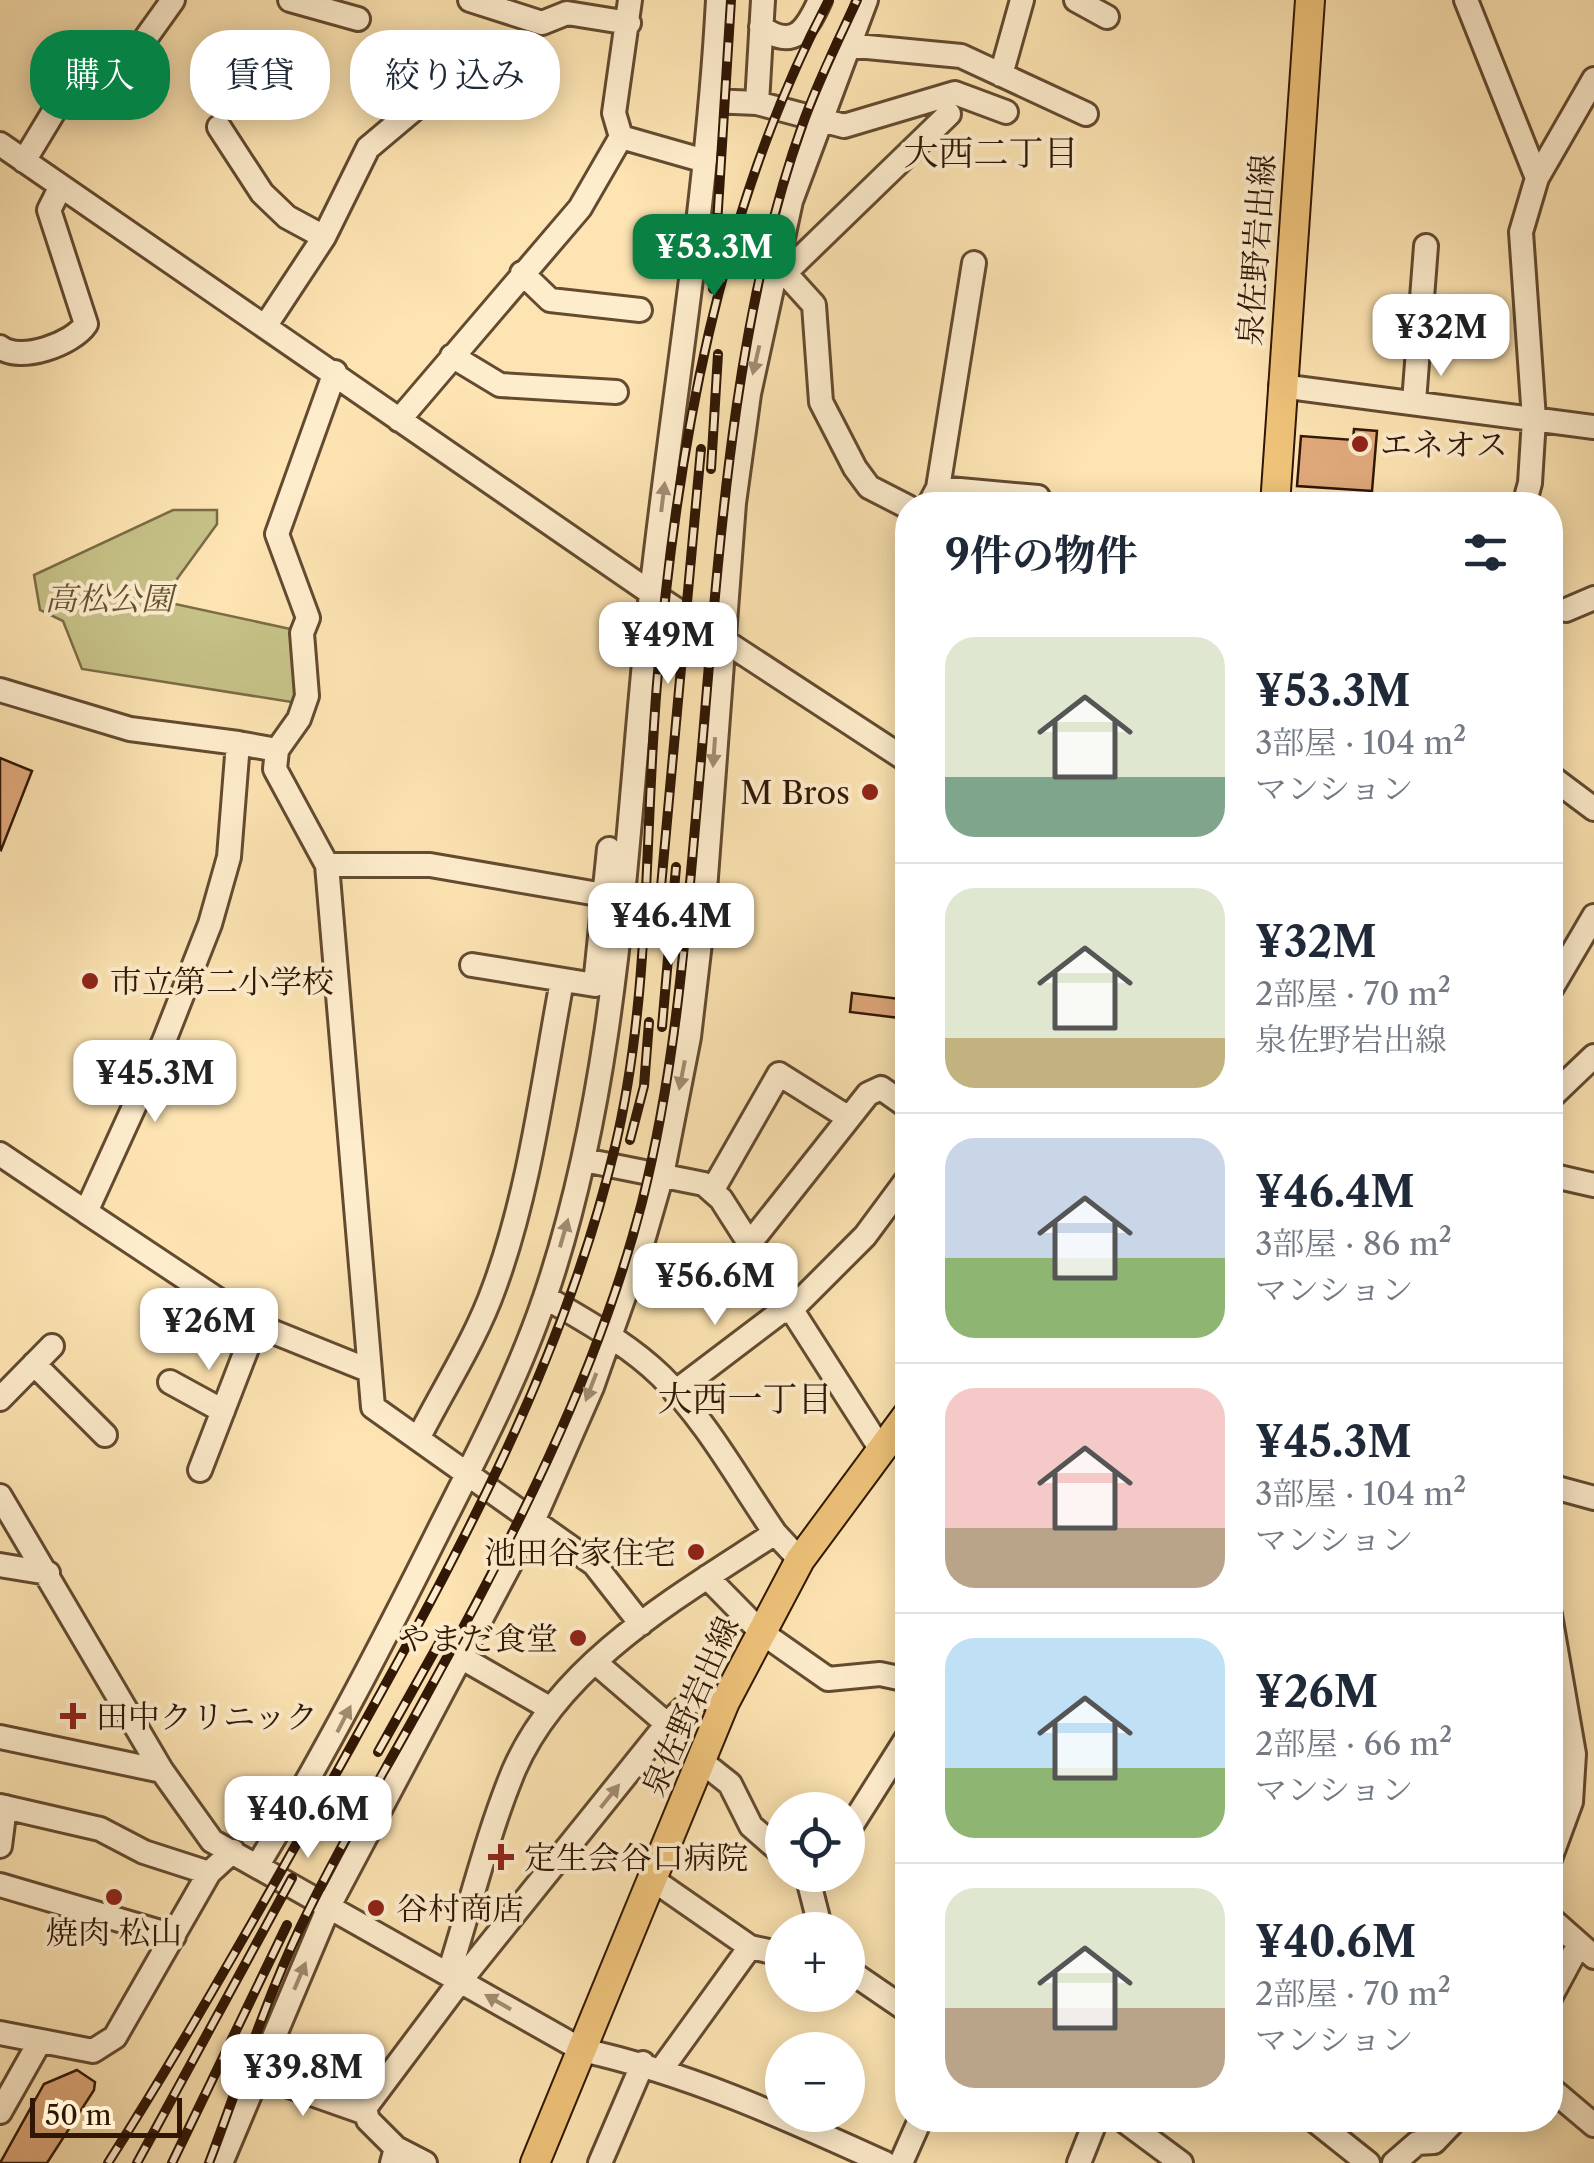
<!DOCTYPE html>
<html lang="ja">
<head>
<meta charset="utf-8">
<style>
	body { margin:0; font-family:"Libre Caslon Text","Noto Serif JP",serif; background:#f6f6f7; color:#1f2937; height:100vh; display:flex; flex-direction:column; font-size:38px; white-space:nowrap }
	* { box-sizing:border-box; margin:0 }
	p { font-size:32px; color:#747a83 }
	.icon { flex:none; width:55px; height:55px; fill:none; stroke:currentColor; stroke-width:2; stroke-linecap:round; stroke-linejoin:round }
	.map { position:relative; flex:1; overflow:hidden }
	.details { position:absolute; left:895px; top:492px; width:668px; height:1640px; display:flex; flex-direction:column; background:#fff; border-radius:40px; box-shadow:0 5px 25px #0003 }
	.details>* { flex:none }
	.top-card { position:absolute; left:30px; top:30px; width:715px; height:90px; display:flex; gap:20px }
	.controls { position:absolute; left:765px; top:1792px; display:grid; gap:20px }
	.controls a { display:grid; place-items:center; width:100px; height:100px; border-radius:50%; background:#fff; box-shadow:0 5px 25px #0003; font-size:50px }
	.scale { position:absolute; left:30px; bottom:25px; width:152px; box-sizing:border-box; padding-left:10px; border:5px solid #301604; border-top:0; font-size:28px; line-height:35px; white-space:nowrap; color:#301604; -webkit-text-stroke:8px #feedcd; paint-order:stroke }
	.price { position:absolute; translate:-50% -85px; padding:0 22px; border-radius:20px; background:#fff; color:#222; font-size:32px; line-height:65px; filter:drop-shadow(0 2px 5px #0008) }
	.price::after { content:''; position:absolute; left:50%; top:60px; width:30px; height:22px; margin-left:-15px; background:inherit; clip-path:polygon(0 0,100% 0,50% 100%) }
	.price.selected { background:#0b8043; color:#fff }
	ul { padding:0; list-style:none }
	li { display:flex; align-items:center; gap:30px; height:250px; padding:0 50px }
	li+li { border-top:2px solid #e0e1e3 }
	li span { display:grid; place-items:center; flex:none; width:280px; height:200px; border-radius:30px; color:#555 }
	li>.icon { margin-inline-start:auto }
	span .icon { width:120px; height:120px; fill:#fffc; stroke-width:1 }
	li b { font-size:42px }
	h2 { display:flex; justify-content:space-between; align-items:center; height:120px; padding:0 50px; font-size:42px }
	.chip { padding:0 35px; border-radius:40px; background:#fff; box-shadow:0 5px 25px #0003; font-size:35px; line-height:90px }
	.chip.selected { background:#0b8043; color:#fff }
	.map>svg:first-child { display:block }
	.green { fill:#c6c288; stroke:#7b6c46; stroke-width:2.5 }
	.building { fill:#e1aa7c; stroke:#301604; stroke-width:2.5 }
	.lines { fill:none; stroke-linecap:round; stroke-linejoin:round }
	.minor-casing { stroke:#634a30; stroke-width:28 }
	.major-casing { stroke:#301604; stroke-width:32 }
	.minor { stroke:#feedcd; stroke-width:22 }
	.major { stroke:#eec279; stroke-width:28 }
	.rail-casing { stroke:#301604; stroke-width:10 }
	.rail { stroke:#feedcd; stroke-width:6; stroke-dasharray:19; stroke-linecap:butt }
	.oneway { fill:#a18c73 }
	.poi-dot { fill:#8f2418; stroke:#feedcd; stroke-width:4 }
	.labels { text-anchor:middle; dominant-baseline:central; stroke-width:8; stroke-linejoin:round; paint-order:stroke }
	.street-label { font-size:32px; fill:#301604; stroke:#feedcd }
	.poi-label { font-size:32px; fill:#301604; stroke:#feedcd; text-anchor:start }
	.park-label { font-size:32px; font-style:italic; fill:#645232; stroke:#feedcd }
	.neighbourhood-label { font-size:35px; fill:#301604; stroke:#feedcd }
</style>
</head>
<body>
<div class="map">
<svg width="1594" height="2163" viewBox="0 0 1594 2163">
	<rect width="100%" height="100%" fill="#fde4b2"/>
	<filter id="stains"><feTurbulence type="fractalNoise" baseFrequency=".002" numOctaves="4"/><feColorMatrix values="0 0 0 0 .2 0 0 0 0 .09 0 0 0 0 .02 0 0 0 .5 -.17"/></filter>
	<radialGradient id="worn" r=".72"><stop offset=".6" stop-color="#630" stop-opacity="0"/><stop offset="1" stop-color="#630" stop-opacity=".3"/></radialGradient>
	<path class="green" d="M173,510H217V524L161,601L295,630L298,703L82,669L63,621L40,610L34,575Z"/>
	<path class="building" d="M1354,429L1377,431L1372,491L1297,486L1301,436L1353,440Z
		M0,758L32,771L1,850L0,849Z
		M852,993L908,1000V1019L850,1012Z
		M77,2070L95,2082L94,2090L47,2163H0L44,2084Z"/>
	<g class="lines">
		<g class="minor-casing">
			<path id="minor" d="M290,0L358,19
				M470,0L542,23L567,13L629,23
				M1076,0L1107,17
				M1466,0L1537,178
				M761,27C794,51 807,29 820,0
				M846,45L961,56L1086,114
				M1001,75L1022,0
				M712,101L757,103L844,126L955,93L1006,112
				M757,103L763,0
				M219,127L262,193L287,217L324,237
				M621,137L705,161
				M0,144L651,593L908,761
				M24,161L59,103L143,42L173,0
				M522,273L550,300L640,310
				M785,273L949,114
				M776,274L785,273L814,305L821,402L855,468L869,487L908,507
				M266,325L324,237L368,148L444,84
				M0,347C20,363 73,344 86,324L49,210L61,186
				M452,356L500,385L616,392
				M335,372L277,534L308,618L302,633L307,696L299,719L277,750L275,769L327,865L373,1407L594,1564L641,1624
				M1281,386L1594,427
				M1414,402L1426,246
				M399,420L580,208L621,137L614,113L630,0
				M938,488L1038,497
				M929,505L938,488L974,263
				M1524,505L1530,483L1534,419L1521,232L1537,178L1594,79
				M1566,610L1594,598
				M0,690L130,729L238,743
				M277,750L238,743L229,857L210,924L164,1041L86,1212L256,1325L368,1370
				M1550,776L1594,809
				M327,865H430L621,898
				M472,965L595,985L609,849
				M1550,991L1594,916
				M1550,1098L1594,1056
				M0,1154L86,1212
				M584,1160L704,1184L721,1199L880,1448
				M1550,1175L1594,1185
				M712,1191L779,1074L849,1118
				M750,1243L868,1094L881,1088L908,1107
				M545,1297C585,1321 627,1343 661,1376C706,1420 739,1481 775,1533
				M789,1312L865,1236L908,1178
				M34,1364L105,1435
				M170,1382L223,1411
				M675,1392L787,1307
				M0,1399L52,1346
				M418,1439C443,1389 475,1341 494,1288C530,1191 543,1082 562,981
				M200,1470L256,1325
				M1550,1486L1594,1498
				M0,1496L162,1771L212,1841L582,2050C688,2073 786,2118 885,2163
				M0,1565L48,1573
				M707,1577L761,1632L828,1679L880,1674L908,1680
				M1550,1615L1574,1754L1571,1802L1550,1859
				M471,1663L551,1709
				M596,1663L667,1724
				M0,1737L162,1771
				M701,1761L730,1784L751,1826L782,1853
				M0,1806L100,1829L144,1852L209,1873
				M848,1831L908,1736
				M0,1846L5,1807
				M259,1863C325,1754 383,1642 440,1528C478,1453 518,1377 545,1297C620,1077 625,841 649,612C671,408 707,205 718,0
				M807,1875L821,1930
				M652,1879L750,1947L782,1954
				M0,1885L174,1936
				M1550,1918L1594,1957
				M848,1970L908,2011
				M449,1973C470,1907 487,1835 514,1770C561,1662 681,1595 775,1533L800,1560
				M1550,1998L1579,1944
				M0,2033L93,2051L115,2037L209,1873L233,1851
				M661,2070L750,1947
				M258,2075L366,2113
				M1550,2088L1594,2125
				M0,2112L39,2043
				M1123,2120L1181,2163
				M1314,2120L1368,2163
				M396,2148L425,2163
				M221,2163L330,1904L534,1519L592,1387L640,1251L662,1175L689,1037L703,917L734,503L749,394L791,201L866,0
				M392,2163L396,2148L368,2120L365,2108L461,1980L667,1724L696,1696L725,1702
				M600,2163L643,2063
				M901,2163L920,2120
				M1079,2163L1096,2120
				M1394,2163L1417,2143L1434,2142L1455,2120"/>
		</g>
		<g class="major-casing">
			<path id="major" d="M1275,505L1310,0
				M535,2163L725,1702L800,1560L908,1414"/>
		</g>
		<use href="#minor" class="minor"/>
		<use href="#major" class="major"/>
		<g class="rail-casing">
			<path id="rail" d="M713,289L731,0
				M711,469L718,354
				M661,887L701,449
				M662,1027L676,867
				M630,1140L644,1086L649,1022
				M378,1752L439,1643
				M108,2163C195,2026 275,1883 354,1741C460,1551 564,1360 615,1147C651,995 644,838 657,684C676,453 719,207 829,0
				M137,2163L292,1878
				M172,2163L287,1925
				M209,2163C239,2084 264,2004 300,1928C338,1848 384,1773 426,1696C511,1542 598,1374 642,1202C675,1071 685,940 697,805C717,587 728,333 802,126C817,83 838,41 857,0"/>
		</g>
		<use href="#rail" class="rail"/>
	</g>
	<defs><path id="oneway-solid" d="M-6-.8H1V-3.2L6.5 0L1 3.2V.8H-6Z" transform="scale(2.5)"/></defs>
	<g class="oneway">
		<use href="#oneway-solid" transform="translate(756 360) rotate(103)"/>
		<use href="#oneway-solid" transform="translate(663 497) rotate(-83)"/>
		<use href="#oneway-solid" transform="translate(714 752) rotate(94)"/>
		<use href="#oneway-solid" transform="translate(682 1075) rotate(101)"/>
		<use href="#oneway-solid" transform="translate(564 1233) rotate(-74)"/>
		<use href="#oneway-solid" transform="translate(591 1387) rotate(111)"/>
		<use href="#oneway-solid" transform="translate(344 1719) rotate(-63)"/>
		<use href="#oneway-solid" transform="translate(610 1796) rotate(-51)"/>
		<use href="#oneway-solid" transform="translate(300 1976) rotate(-67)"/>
		<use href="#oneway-solid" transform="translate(498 2002) rotate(-150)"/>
	</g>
	<g class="poi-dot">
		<circle cx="1360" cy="444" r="10"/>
		<circle cx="870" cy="792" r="10"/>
		<circle cx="90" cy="981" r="10"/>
		<circle cx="696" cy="1552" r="10"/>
		<circle cx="578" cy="1638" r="10"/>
		<path d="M68 1701h10v10h10v10h-10v10h-10v-10h-10v-10h10z"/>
		<path d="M496 1842h10v10h10v10h-10v10h-10v-10h-10v-10h10z"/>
		<circle cx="114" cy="1897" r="10"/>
		<circle cx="376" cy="1908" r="10"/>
	</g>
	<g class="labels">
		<g class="street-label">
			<text transform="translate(1256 250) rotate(-86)">泉佐野岩出線</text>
			<text transform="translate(690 1706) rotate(-66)">泉佐野岩出線</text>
		</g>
		<g class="poi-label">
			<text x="1380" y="444">エネオス</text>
			<text x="850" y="792" text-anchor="end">M Bros</text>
			<text x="110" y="981">市立第二小学校</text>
			<text x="676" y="1552" text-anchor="end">池田谷家住宅</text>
			<text x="558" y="1638" text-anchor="end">やまだ食堂</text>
			<text x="96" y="1716">田中クリニック</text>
			<text x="524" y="1857">定生会谷口病院</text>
			<text x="396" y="1908">谷村商店</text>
			<text x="114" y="1932" text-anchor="middle">焼肉 松山</text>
		</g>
		<g class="park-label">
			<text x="109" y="598">高松公園</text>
		</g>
		<g class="neighbourhood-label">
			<text x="991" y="152">大西二丁目</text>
			<text x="745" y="1398">大西一丁目</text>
		</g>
	</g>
	<rect width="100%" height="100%" filter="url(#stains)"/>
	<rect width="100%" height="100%" fill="url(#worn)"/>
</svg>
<div class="controls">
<a><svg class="icon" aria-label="locate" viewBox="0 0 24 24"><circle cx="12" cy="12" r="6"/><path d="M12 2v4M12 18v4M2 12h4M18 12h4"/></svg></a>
<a>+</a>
<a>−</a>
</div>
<div class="scale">50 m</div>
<b class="price selected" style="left:714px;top:299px">¥53.3M</b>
<b class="price" style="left:1441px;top:379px">¥32M</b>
<b class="price" style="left:668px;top:687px">¥49M</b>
<b class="price" style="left:671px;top:968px">¥46.4M</b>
<b class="price" style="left:155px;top:1125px">¥45.3M</b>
<b class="price" style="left:715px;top:1328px">¥56.6M</b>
<b class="price" style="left:209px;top:1373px">¥26M</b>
<b class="price" style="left:308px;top:1861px">¥40.6M</b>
<b class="price" style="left:303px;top:2119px">¥39.8M</b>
<div class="top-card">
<a class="chip selected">購入</a>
<a class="chip">賃貸</a>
<a class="chip">絞り込み</a>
</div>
<section class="details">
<h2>9件の物件<svg class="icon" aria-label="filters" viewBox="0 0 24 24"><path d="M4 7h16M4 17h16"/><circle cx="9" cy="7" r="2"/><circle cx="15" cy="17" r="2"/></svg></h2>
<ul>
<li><span style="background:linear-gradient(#dfe7d0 70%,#7fa58c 0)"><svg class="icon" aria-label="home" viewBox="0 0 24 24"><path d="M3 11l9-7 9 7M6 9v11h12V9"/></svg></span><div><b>¥53.3M</b><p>3部屋 · 104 m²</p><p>マンション</p></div></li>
<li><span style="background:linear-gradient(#dfe7d0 75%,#c2b280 0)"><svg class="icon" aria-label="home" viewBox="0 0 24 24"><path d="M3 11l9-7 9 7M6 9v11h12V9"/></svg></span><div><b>¥32M</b><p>2部屋 · 70 m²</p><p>泉佐野岩出線</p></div></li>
<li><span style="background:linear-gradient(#c9d6e8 60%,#8fb573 0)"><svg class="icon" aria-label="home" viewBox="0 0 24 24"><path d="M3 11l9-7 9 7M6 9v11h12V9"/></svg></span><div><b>¥46.4M</b><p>3部屋 · 86 m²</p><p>マンション</p></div></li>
<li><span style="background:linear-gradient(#f6c9c9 70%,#b9a48a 0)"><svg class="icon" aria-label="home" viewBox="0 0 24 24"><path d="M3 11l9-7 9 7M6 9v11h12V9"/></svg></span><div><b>¥45.3M</b><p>3部屋 · 104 m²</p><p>マンション</p></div></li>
<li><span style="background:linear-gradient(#bfe0f5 65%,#8fb573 0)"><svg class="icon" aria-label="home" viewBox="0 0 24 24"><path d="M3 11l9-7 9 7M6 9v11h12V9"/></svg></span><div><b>¥26M</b><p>2部屋 · 66 m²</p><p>マンション</p></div></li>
<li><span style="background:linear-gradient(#dfe7d0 60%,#b9a48a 0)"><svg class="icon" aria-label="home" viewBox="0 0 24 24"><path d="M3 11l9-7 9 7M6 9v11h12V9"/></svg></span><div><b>¥40.6M</b><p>2部屋 · 70 m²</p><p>マンション</p></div></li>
</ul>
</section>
</div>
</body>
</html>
